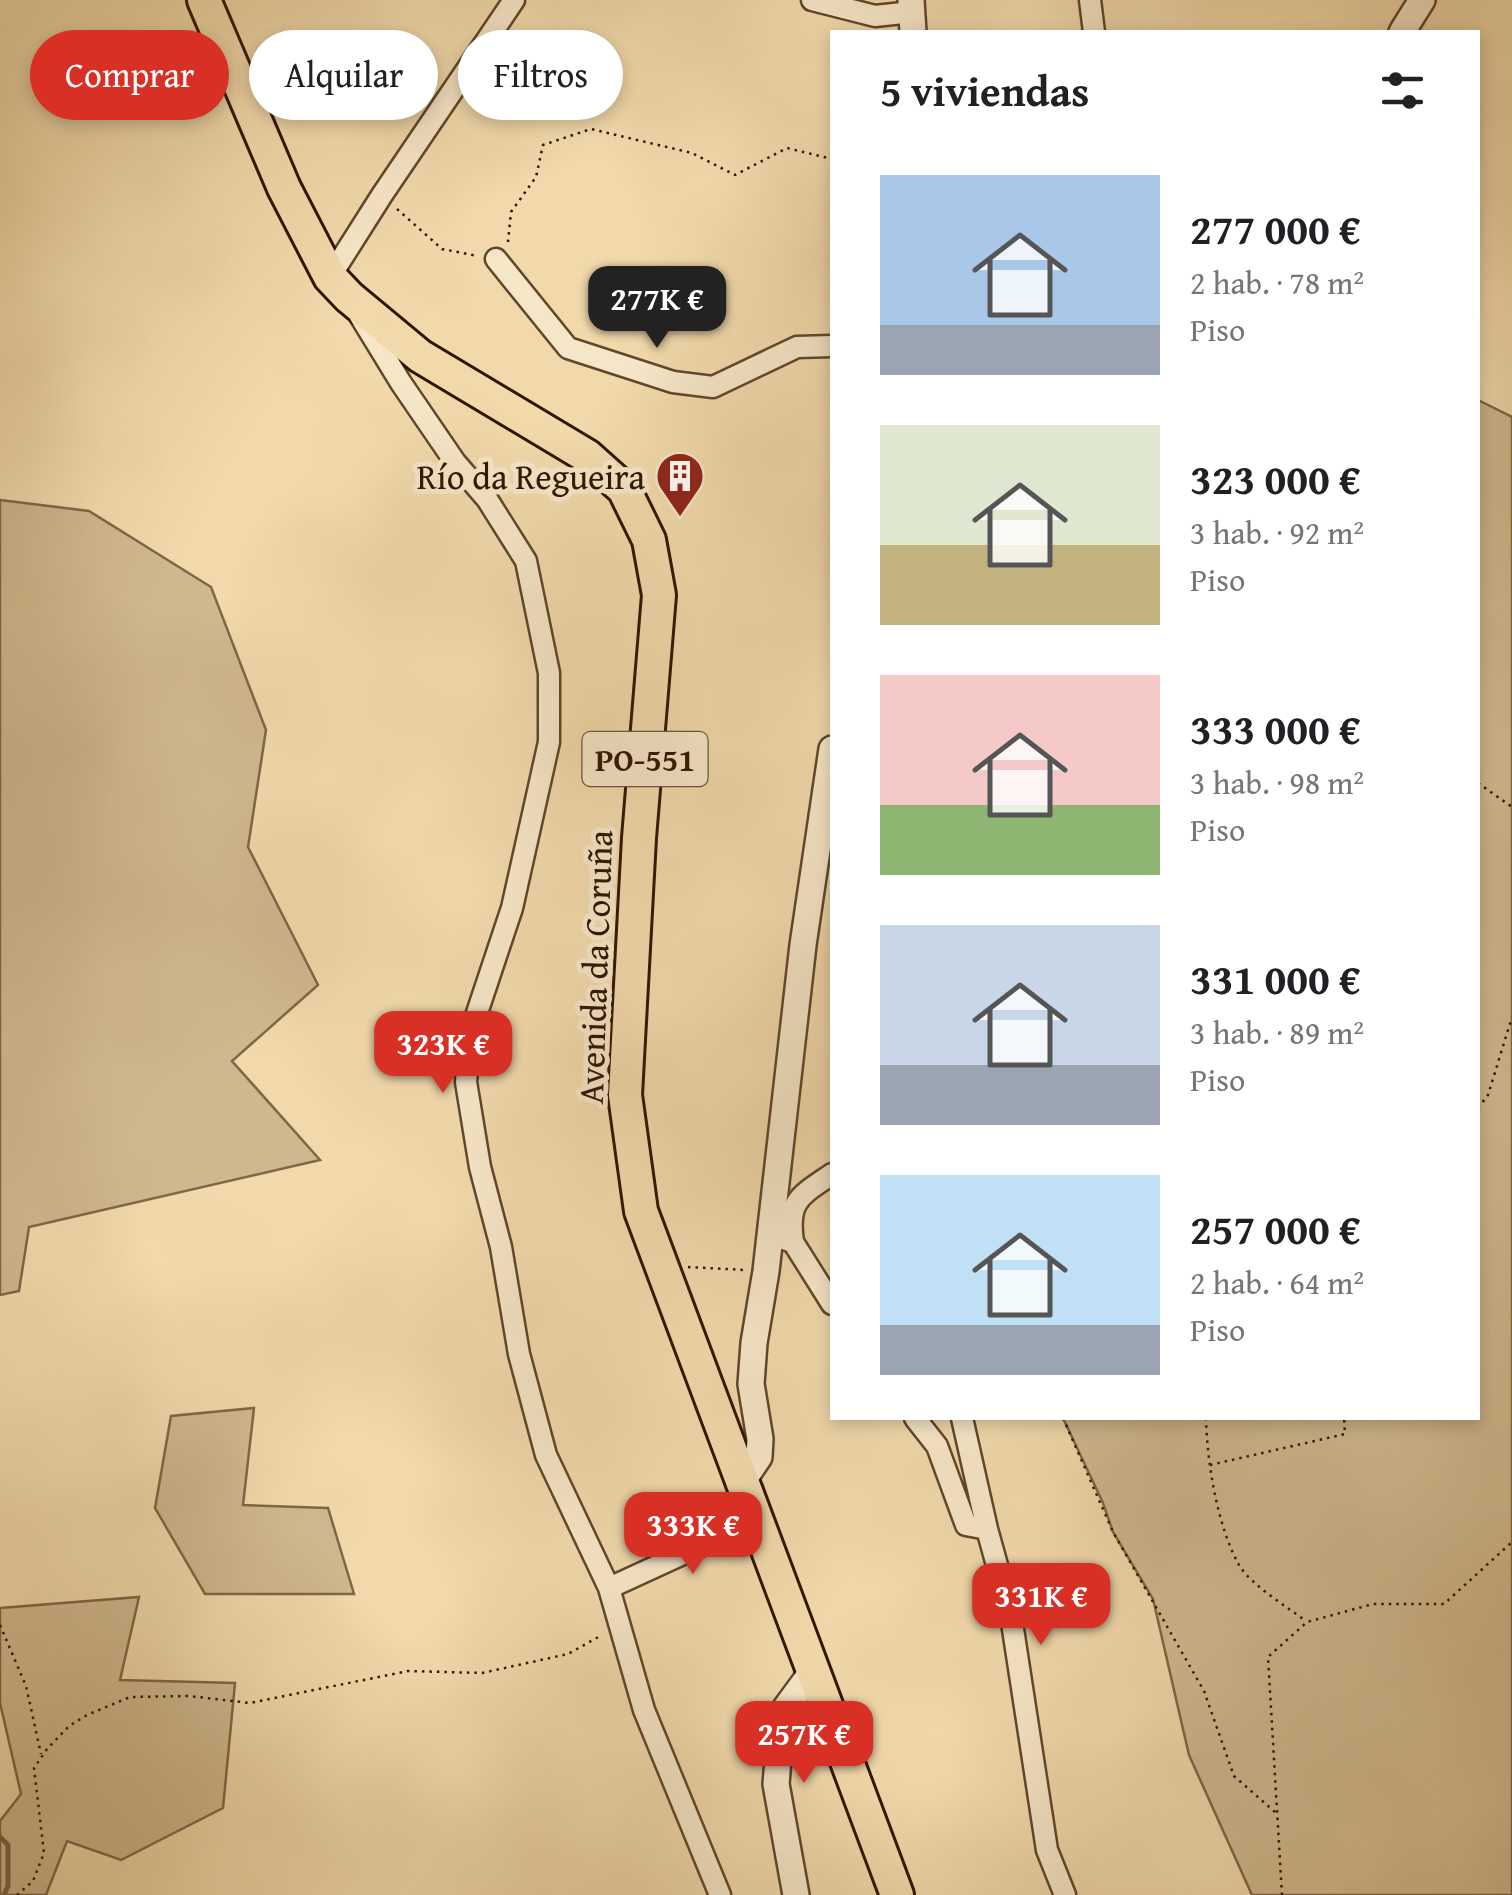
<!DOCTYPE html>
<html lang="es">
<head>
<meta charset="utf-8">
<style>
	body { margin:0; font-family:"Gentium Book Plus",serif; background:#f2f2f2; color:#202124; height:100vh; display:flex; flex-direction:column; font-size:38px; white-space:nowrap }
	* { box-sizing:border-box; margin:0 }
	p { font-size:32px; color:#757577 }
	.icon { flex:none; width:55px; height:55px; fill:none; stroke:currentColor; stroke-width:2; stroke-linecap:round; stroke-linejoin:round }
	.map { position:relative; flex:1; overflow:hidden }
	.drawer { position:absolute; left:830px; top:30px; width:650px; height:1390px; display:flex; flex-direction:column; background:#fff; border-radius:0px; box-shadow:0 5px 15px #0003 }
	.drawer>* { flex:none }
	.banner { position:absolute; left:30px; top:30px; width:650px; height:90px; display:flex; gap:20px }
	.price { position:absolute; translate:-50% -85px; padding:0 22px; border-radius:20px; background:#d93025; color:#fff; font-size:32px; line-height:65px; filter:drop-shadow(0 2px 5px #0008) }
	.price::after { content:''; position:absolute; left:50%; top:60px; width:30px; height:22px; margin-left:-15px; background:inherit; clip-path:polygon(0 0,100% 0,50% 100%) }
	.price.active { background:#222; color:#fff }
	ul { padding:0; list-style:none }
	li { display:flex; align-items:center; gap:30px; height:250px; padding:0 50px }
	li span { display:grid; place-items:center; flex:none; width:280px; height:200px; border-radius:0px; color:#555 }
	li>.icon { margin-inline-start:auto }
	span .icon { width:120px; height:120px; fill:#fffc; stroke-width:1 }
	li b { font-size:42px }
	h2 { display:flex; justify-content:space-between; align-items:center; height:120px; padding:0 50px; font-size:42px }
	.tag { padding:0 35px; border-radius:45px; background:#fff; box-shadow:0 5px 15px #0003; font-size:35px; line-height:90px }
	.tag.active { background:#d93025; color:#fff }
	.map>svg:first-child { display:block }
	.green { fill:#d0b88e; stroke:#806647; stroke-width:2.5 }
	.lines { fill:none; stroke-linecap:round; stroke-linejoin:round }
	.stream { stroke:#7c6244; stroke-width:5 }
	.minor-casing { stroke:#60462b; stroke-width:25 }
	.tertiary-casing { stroke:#60462b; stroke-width:30 }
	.primary-casing { stroke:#301500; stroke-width:38 }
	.path { stroke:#301500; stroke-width:2.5; stroke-dasharray:2.5 5; stroke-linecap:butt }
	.minor { stroke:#f6e6c8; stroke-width:20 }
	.tertiary { stroke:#f6e6c8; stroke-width:25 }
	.primary { stroke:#f1d9ab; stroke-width:32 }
	.labels { text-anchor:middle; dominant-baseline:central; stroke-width:10; stroke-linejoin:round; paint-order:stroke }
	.shield { fill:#f6e6c8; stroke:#6b543c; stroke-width:2.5 }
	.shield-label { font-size:32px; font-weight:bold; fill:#301500 }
	.poi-label { font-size:35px; fill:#301500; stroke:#f6e6c8; text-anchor:end }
	.street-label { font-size:35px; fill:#301500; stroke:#f6e6c8 }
</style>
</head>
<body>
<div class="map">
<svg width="1512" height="1895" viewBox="0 0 1512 1895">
	<rect width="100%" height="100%" fill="#f1d9ab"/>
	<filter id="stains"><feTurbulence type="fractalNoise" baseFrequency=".002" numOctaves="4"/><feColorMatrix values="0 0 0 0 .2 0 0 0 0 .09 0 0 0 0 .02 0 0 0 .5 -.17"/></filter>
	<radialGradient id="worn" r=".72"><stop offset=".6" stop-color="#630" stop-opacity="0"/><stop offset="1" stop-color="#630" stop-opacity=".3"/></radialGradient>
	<path class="green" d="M1478,400L1512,417V1895H1252L1189,1755L1153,1599L1113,1532L1103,1503L1063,1418H1478Z
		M0,500L89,511L211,587L266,730L248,847L318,985L232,1061L320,1160L29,1227L19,1291L0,1295Z
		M254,1408L243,1505L328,1508L354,1594H205L155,1508L171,1416Z
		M139,1597L120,1680L235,1683L223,1808L121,1860L67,1841L46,1895H0V1821L21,1794L0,1703V1608Z"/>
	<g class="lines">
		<path class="stream" d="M0,1837L8,1845V1886L4,1895"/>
		<g class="minor-casing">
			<path id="minor" d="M812,0L875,16L912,12
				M1090,0L1094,32
				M496,259L568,348L673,382L713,387L797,347L832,346
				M330,277L382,195L514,0
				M360,316L401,383L455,462L487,499L526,561L549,673V742L512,908L470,1034L466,1082L480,1167L501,1247L519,1354L546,1455L609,1588L644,1710L720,1895
				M770,1235L793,1242L832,1304
				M793,1242C787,1200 800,1196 832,1174
				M915,1418L937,1446L966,1525L987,1529
				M962,1418L987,1529L1011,1616L1047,1850L1065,1895
				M609,1588L757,1520"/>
		</g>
		<g class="tertiary-casing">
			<path id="tertiary" d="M911,0L913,32
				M1402,32L1422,0
				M742,1482L759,1457L760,1439L751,1384L754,1343L766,1271L803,945L832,749
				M796,1895L776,1784L782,1713L812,1672"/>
		</g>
		<g class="primary-casing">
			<path id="primary" d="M204,0L284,188L330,277L349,297L420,356L587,456L624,489L649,540L659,595L639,838L625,1095L641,1211L897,1895"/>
		</g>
		<path class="path" d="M397,209L442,249L478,256
			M508,242L511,212L536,177L543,145L591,129L692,153L735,175L787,148L832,159
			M1478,783L1512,807
			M1478,1108L1488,1095L1512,1017
			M688,1267L745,1270
			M1063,1418L1113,1532L1204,1691L1234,1776L1276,1813
			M1206,1418C1207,1461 1217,1526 1239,1565C1251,1585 1287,1607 1306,1621
			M1210,1465L1345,1434L1344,1418
			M0,1625L26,1686L41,1754
			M17,1895L33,1881L44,1853L34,1768L47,1749L69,1726L87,1715L130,1697L189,1696L250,1703L408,1671L482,1673L568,1654L602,1635
			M1282,1895L1268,1657L1307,1622L1373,1604H1444L1512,1542"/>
		<use href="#minor" class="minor"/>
		<use href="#tertiary" class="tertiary"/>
		<use href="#primary" class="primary"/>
	</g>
	<defs>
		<g id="building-pin" transform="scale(2.5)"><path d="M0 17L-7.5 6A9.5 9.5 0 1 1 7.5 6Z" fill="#8f2418" stroke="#f6e6c8"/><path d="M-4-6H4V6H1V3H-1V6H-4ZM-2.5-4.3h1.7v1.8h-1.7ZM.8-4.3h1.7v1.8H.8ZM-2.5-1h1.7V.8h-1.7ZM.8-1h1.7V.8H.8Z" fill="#fff"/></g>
	</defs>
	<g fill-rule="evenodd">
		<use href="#building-pin" x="680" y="476"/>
	</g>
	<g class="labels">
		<rect class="shield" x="582.5" y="732" width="125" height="54" rx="8"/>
		<g class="shield-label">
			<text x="645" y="759">PO-551</text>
		</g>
		<g class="poi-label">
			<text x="645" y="476">Río da Regueira</text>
		</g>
		<g class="street-label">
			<text transform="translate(595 967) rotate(-88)">Avenida da Coruña</text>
		</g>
	</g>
	<rect width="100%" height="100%" filter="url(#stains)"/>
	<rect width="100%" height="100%" fill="url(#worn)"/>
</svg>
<b class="price active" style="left:657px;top:351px">277K €</b>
<b class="price" style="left:443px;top:1096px">323K €</b>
<b class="price" style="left:693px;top:1577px">333K €</b>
<b class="price" style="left:1041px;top:1648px">331K €</b>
<b class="price" style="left:804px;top:1786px">257K €</b>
<div class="banner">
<a class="tag active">Comprar</a>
<a class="tag">Alquilar</a>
<a class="tag">Filtros</a>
</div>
<section class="drawer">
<h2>5 viviendas<svg class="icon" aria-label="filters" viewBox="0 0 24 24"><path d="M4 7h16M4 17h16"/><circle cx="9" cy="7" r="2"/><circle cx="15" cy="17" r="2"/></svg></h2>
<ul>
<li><span style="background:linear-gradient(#a9c7e8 75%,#9aa5b1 0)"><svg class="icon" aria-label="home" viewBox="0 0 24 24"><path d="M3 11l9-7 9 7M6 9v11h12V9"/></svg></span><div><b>277 000 €</b><p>2 hab. · 78 m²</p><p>Piso</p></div></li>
<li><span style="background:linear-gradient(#dfe7d0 60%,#c2b280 0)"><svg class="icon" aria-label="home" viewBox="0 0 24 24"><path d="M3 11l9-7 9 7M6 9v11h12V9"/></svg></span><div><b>323 000 €</b><p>3 hab. · 92 m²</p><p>Piso</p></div></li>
<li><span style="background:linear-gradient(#f6c9c9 65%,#8fb573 0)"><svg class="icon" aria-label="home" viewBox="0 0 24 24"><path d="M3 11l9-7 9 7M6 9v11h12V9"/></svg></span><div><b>333 000 €</b><p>3 hab. · 98 m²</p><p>Piso</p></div></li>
<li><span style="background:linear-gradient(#c9d6e8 70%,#9aa5b1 0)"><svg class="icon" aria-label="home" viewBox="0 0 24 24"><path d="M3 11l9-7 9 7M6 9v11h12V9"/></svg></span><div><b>331 000 €</b><p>3 hab. · 89 m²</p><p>Piso</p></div></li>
<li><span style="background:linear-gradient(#bfe0f5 75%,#9aa5b1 0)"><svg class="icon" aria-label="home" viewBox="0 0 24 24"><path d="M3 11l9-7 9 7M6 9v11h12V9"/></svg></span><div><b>257 000 €</b><p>2 hab. · 64 m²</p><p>Piso</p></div></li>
</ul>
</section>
</div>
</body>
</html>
